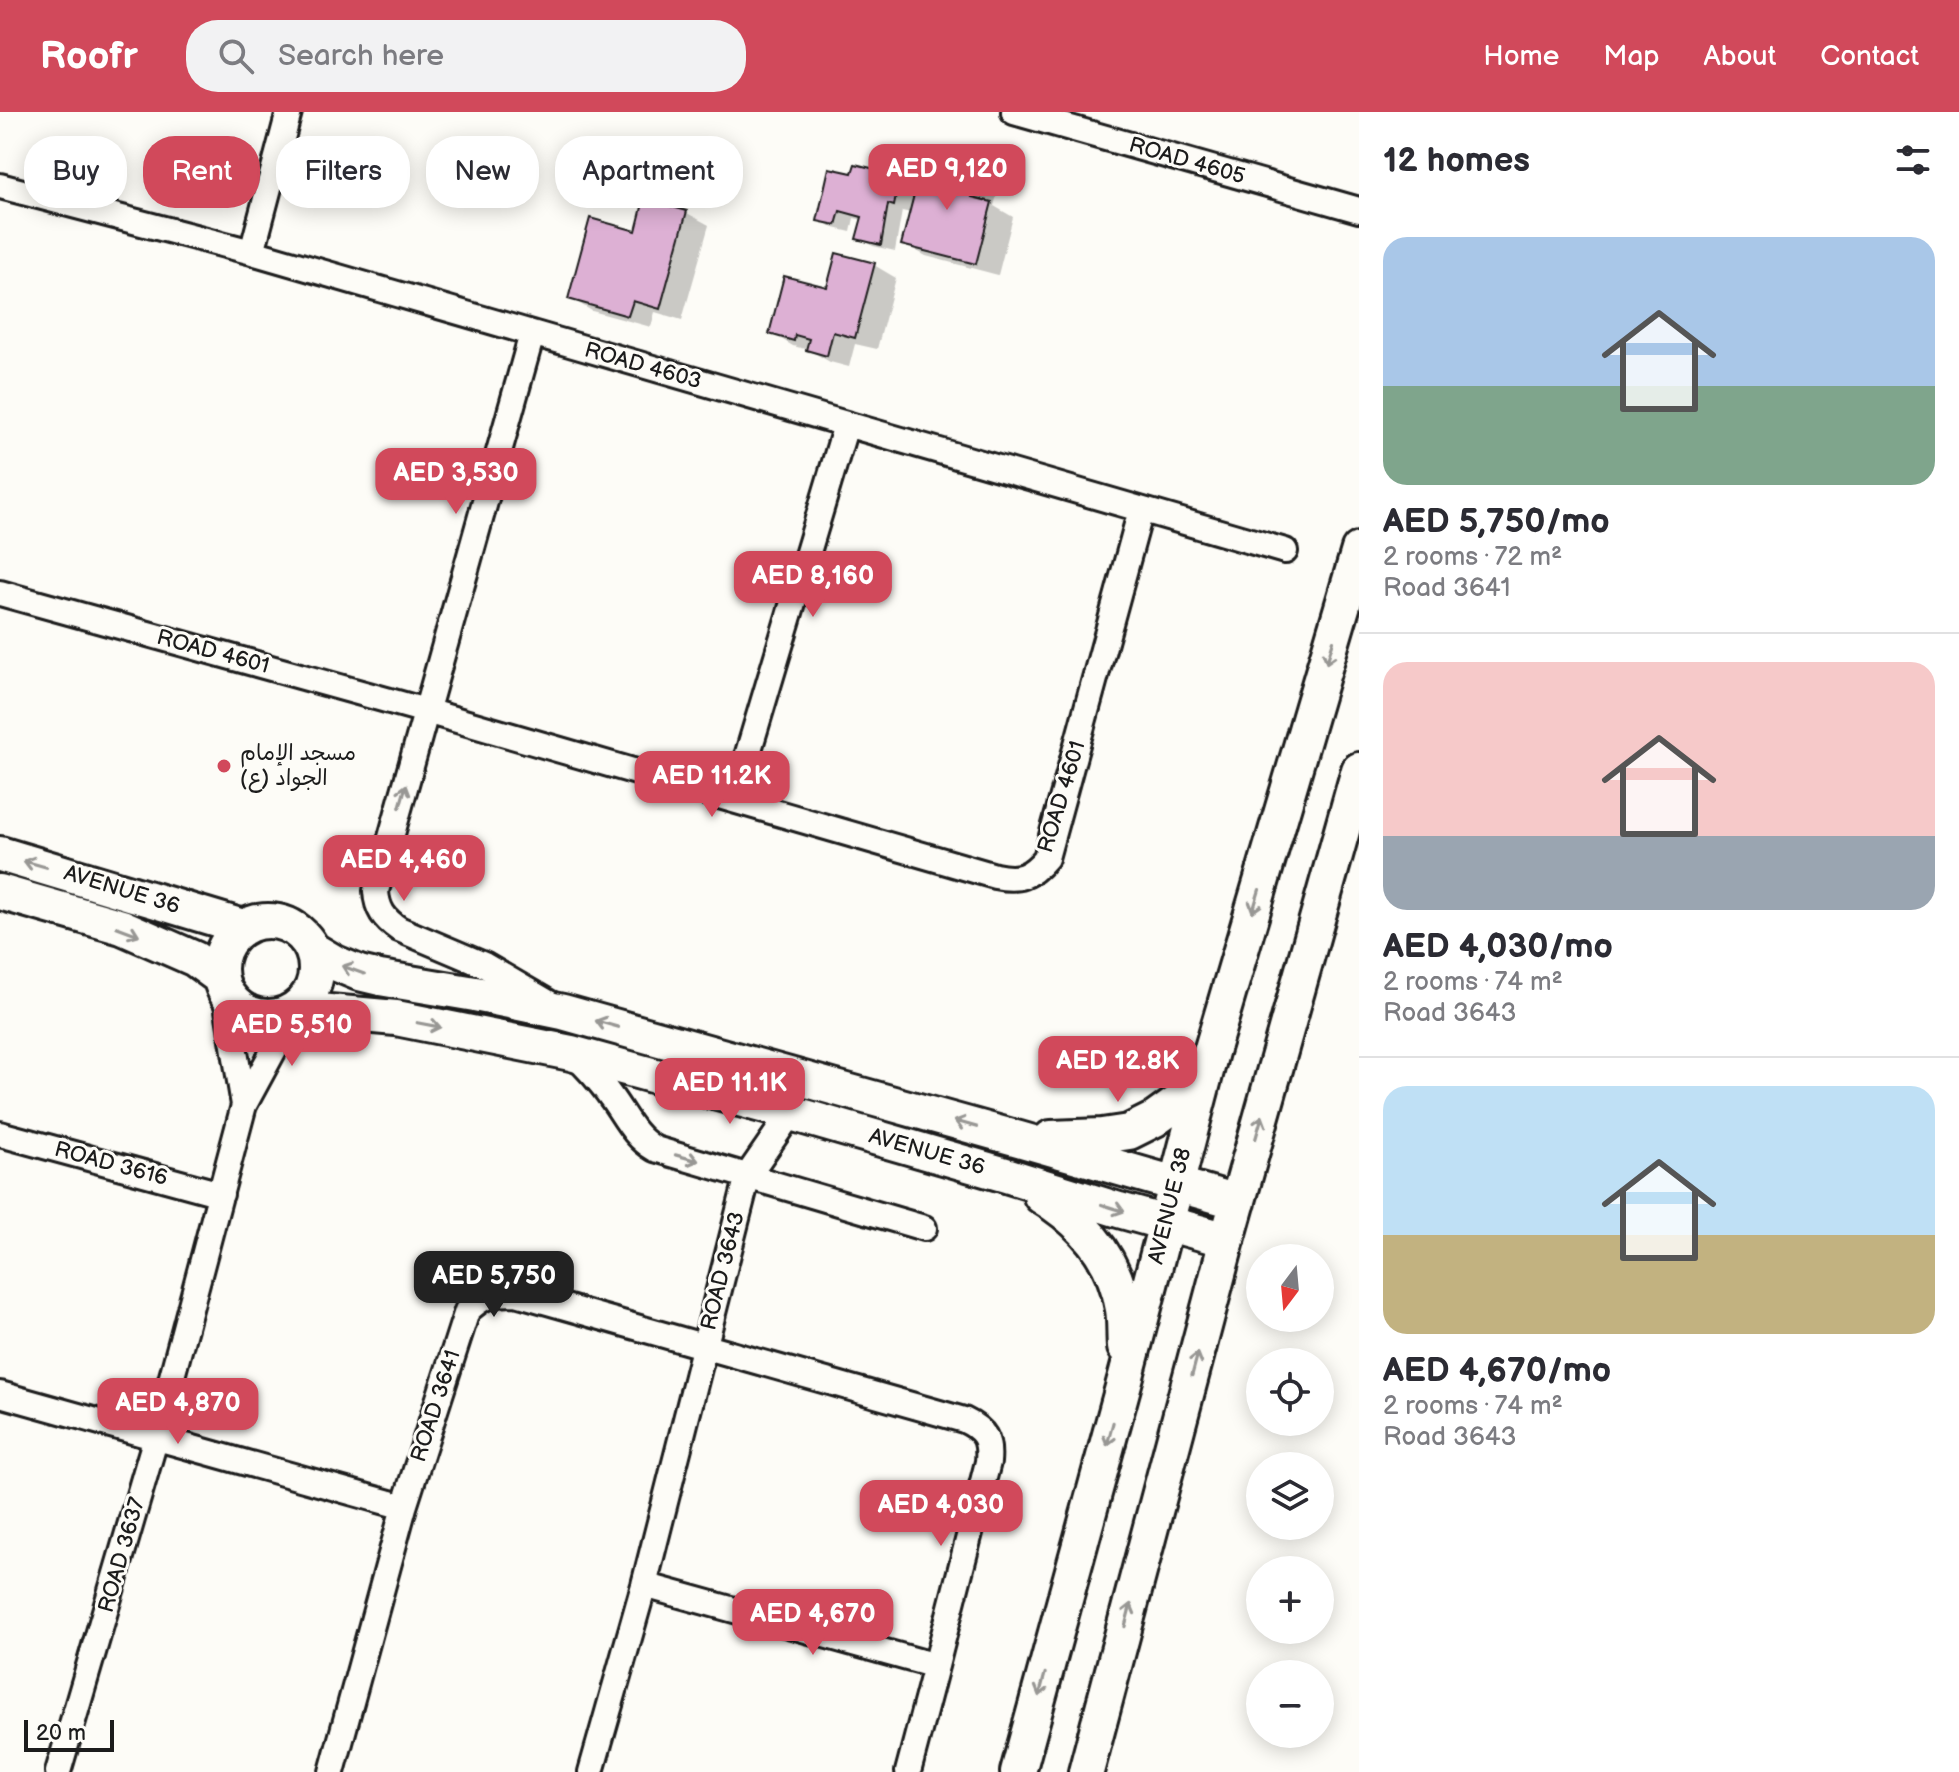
<!DOCTYPE html>
<html lang="en">
<head>
<meta charset="utf-8">
<style>
	body { margin:0; font-family:"Balsamiq Sans","Playpen Sans Arabic",sans-serif; background:#f2f2f3; color:#2b2b33; height:100vh; display:flex; flex-direction:column; font-size:30px; white-space:nowrap }
	* { box-sizing:border-box; margin:0 }
	p { font-size:26px; color:#7c7c81 }
	.icon { flex:none; width:44px; height:44px; fill:none; stroke:currentColor; stroke-width:2; stroke-linecap:round; stroke-linejoin:round }
	.map { position:relative; flex:1; overflow:hidden }
	.panel { display:flex; flex-direction:column; background:#fff; width:600px }
	.panel>* { flex:none }
	.banner { position:absolute; left:24px; top:24px; width:760px; height:72px; display:flex; gap:16px }
	.needle { width:52px; rotate:196deg }
	.buttons { position:absolute; left:1246px; top:1132px; display:grid; gap:16px }
	.buttons a { display:grid; place-items:center; width:88px; height:88px; border-radius:50%; background:#fff; box-shadow:0 4px 20px #0003; font-size:40px }
	.scale { position:absolute; left:24px; bottom:20px; width:90px; box-sizing:border-box; padding-left:8px; border:4px solid #1c1c1c; border-top:0; font-size:22px; line-height:28px; white-space:nowrap; color:#1c1c1c; -webkit-text-stroke:6px #fdfcf7; paint-order:stroke }
	.price { position:absolute; translate:-50% -68px; padding:0 18px; border-radius:16px; background:#d1495b; color:#fff; font-size:26px; line-height:52px; filter:drop-shadow(0 2px 4px #0008) }
	.price::after { content:''; position:absolute; left:50%; top:48px; width:24px; height:18px; margin-left:-12px; background:inherit; clip-path:polygon(0 0,100% 0,50% 100%) }
	.price.active { background:#222; color:#fff }
	ul { padding:0; list-style:none }
	li { display:grid; align-content:center; gap:16px; height:424px; padding:0 24px }
	li+li { border-top:2px solid #e1e1e2 }
	li span { display:grid; place-items:center; height:248px; border-radius:24px; color:#555 }
	li>.icon { margin-inline-start:auto }
	span .icon { width:144px; height:144px; fill:#fffc; stroke-width:1 }
	li b { font-size:34px }
	h2 { display:flex; justify-content:space-between; align-items:center; height:96px; padding:0 24px; font-size:34px }
	.chip { padding:0 28px; border-radius:32px; background:#fff; box-shadow:0 4px 20px #0003; font-size:28px; line-height:72px }
	.chip.active { background:#d1495b; color:#fff }
	header { display:flex; align-items:center; gap:48px; box-sizing:border-box; height:112px; padding:0 40px; background:#d1495b; color:#fff }
	header strong { font-size:38px }
	nav { display:flex; gap:44px; margin-inline-start:auto; font-size:28px }
	.search { width:560px; height:72px; background:#f2f2f3; display:flex; align-items:center; gap:20px; box-sizing:border-box; padding:0 28px; border-radius:32px; color:#7c7c81; font-size:30px }
	main { display:flex; flex:1; min-height:0 }
	.map>svg:first-child { display:block }
	.shadow { fill:#0003 }
	.building { fill:#ddb0d4; stroke:#1c1c1c; stroke-width:2 }
	.lines { fill:none; stroke-linecap:round; stroke-linejoin:round }
	.street-casing { stroke:#1c1c1c; stroke-width:30 }
	.secondary-casing { stroke:#1c1c1c; stroke-width:40 }
	.street { stroke:#fdfcf7; stroke-width:24 }
	.secondary { stroke:#fdfcf7; stroke-width:34 }
	.oneway { stroke:#989794 }
	.poi-dot { fill:#d1495b; stroke:#fdfcf7; stroke-width:3 }
	.labels { text-anchor:middle; dominant-baseline:central; stroke-width:6; stroke-linejoin:round; paint-order:stroke }
	.street-label { font-size:22px; fill:#1c1c1c; stroke:#fdfcf7 }
	.poi-label { font-size:22px; fill:#1c1c1c; stroke:#fdfcf7; text-anchor:start }
</style>
</head>
<body>
<header>
<strong>Roofr</strong>
<div class="search"><svg class="icon" aria-label="search" viewBox="0 0 24 24"><circle cx="10" cy="10" r="6"/><path d="M15 15l6 6"/></svg>Search here</div>
<nav><a>Home</a><a>Map</a><a>About</a><a>Contact</a></nav>
</header>
<main>
<div class="map">
<svg width="1359" height="1660" viewBox="0 0 1359 1660">
	<rect width="100%" height="100%" fill="#fdfcf7"/>
	<filter id="ink" filterUnits="userSpaceOnUse"><feTurbulence type="fractalNoise" baseFrequency=".0125" numOctaves="2"/><feDisplacementMap in="SourceGraphic" scale="16" xChannelSelector="R" yChannelSelector="G"/><feConvolveMatrix kernelMatrix="1 2 1 2 8 2 1 2 1" color-interpolation-filters="sRGB"/></filter>
	<g filter="url(#ink)">
		<path class="shadow" d="M925,46L978,59L1000,72L994,94L1013,105L998,163L926,144L904,132L911,101L902,99L895,139L873,134L858,126L863,108L854,106L851,120L834,116L819,108L854,64L878,60L892,68L891,74L898,75L915,85Z
			M646,89L687,101L709,113L682,208L655,200L651,215L592,199L570,186L637,121Z
			M874,153L896,166L877,237L855,232L849,255L830,250L809,238L793,234L771,221L828,178Z"/>
		<path class="building" d="M924,44L978,57L972,85L992,90L976,152L901,133Z
			M855,52L879,58L876,68L898,73L894,94L888,92L881,133L856,127L862,105L840,99L836,113L817,109L829,56L852,61Z
			M644,87L687,99L660,197L633,189L628,204L568,187L590,106L636,119Z
			M836,141L875,151L855,226L833,220L827,244L806,238L809,227L795,223L794,229L769,222L784,164L827,175Z"/>
		<g class="lines">
			<g class="street-casing">
				<path id="street" d="M1014,0L1359,98
					M0,74L252,140L1285,439
					M252,140L289,0
					M532,222L376,779C377,797 384,807 399,817L484,853L549,891
					M0,481L426,599L995,764C1019,769 1030,765 1046,746L1141,398
					M734,688L846,313
					M225,880L244,993
					M573,942C587,955 600,969 611,985C625,1004 633,1024 655,1037L924,1116
					M0,1022L221,1082
					M0,1282L404,1395
					M644,1473L936,1554L908,1660
					M58,1660L156,1325L244,993L296,897
					M332,1660L404,1395L467,1199C484,1183 492,1181 516,1181L964,1308C985,1318 990,1327 988,1350L936,1554
					M591,1660L644,1473L748,1063L791,1001"/>
			</g>
			<g class="secondary-casing">
				<path id="secondary" d="M0,742L243,815
					M0,780L122,815L195,847L221,866
					M220 857a48 48 0 1 1 96 0a48 48 0 1 1-96 0Z
					M313,838L335,851L359,861L380,866L475,882L563,900L1019,1027L1238,1090
					M296,897L396,906L571,941L791,1001L1006,1063L1119,1098L1227,1128
					M1051,1026L1102,1024L1129,1020L1155,1007L1180,989L1200,958
					M1041,1084C1084,1110 1115,1146 1123,1197C1125,1209 1124,1223 1125,1235
					M1018,1660L1126,1264L1211,940L1359,438
					M1086,1660L1227,1128L1359,658"/>
			</g>
			<use href="#street" class="street"/>
			<use href="#secondary" class="secondary"/>
		</g>
		<defs><path id="oneway-shaft" d="M-6 0H5M1.5-3L5.5 0L1.5 3" fill="none" stroke-width="1.6" stroke-linecap="round" stroke-linejoin="round" transform="scale(2)"/></defs>
		<g class="oneway">
			<use href="#oneway-shaft" transform="translate(1330 540) rotate(107)"/>
			<use href="#oneway-shaft" transform="translate(403 684) rotate(-74)"/>
			<use href="#oneway-shaft" transform="translate(35 752) rotate(-164)"/>
			<use href="#oneway-shaft" transform="translate(1256 789) rotate(107)"/>
			<use href="#oneway-shaft" transform="translate(128 819) rotate(21)"/>
			<use href="#oneway-shaft" transform="translate(353 858) rotate(-160)"/>
			<use href="#oneway-shaft" transform="translate(607 912) rotate(-164)"/>
			<use href="#oneway-shaft" transform="translate(429 913) rotate(11)"/>
			<use href="#oneway-shaft" transform="translate(966 1012) rotate(-164)"/>
			<use href="#oneway-shaft" transform="translate(1259 1015) rotate(-74)"/>
			<use href="#oneway-shaft" transform="translate(687 1046) rotate(15)"/>
			<use href="#oneway-shaft" transform="translate(1113 1096) rotate(17)"/>
			<use href="#oneway-shaft" transform="translate(1195 1252) rotate(-75)"/>
			<use href="#oneway-shaft" transform="translate(1110 1322) rotate(105)"/>
			<use href="#oneway-shaft" transform="translate(1128 1503) rotate(-75)"/>
			<use href="#oneway-shaft" transform="translate(1042 1573) rotate(105)"/>
		</g>
	</g>
	<circle class="poi-dot" cx="224" cy="654" r="8"/>
	<g class="labels">
		<g class="street-label">
			<text transform="translate(1187 49) rotate(16)">ROAD 4605</text>
			<text transform="translate(643 254) rotate(16)">ROAD 4603</text>
			<text transform="translate(213 540) rotate(15)">ROAD 4601</text>
			<text transform="translate(1062 685) rotate(-73)">ROAD 4601</text>
			<text transform="translate(122 778) rotate(17)">AVENUE 36</text>
			<text transform="translate(927 1040) rotate(16)">AVENUE 36</text>
			<text transform="translate(111 1052) rotate(15)">ROAD 3616</text>
			<text transform="translate(1170 1094) rotate(-76)">AVENUE 38</text>
			<text transform="translate(723 1159) rotate(-76)">ROAD 3643</text>
			<text transform="translate(436 1294) rotate(-72)">ROAD 3641</text>
			<text transform="translate(122 1443) rotate(-74)">ROAD 3637</text>
		</g>
		<g class="poi-label">
			<text x="240" y="641">مسجد الإمام<tspan x="240" dy="25">الجواد (ع)</tspan></text>
		</g>
	</g>
</svg>
<div class="buttons">
<a><svg class="needle" viewBox="-14 -14 28 28"><path d="M0-13l5 13h-10z" fill="#e53935"/><path d="M0 13l5-13h-10z" fill="#7c7c81"/></svg></a>
<a><svg class="icon" aria-label="locate" viewBox="0 0 24 24"><circle cx="12" cy="12" r="6"/><path d="M12 2v4M12 18v4M2 12h4M18 12h4"/></svg></a>
<a><svg class="icon" aria-label="layers" viewBox="0 0 24 24"><path d="M12 4l9 5-9 5-9-5zM3 14l9 5 9-5"/></svg></a>
<a>+</a>
<a>−</a>
</div>
<div class="scale">20 m</div>
<b class="price" style="left:947px;top:100px">AED 9,120</b>
<b class="price" style="left:456px;top:404px">AED 3,530</b>
<b class="price" style="left:813px;top:507px">AED 8,160</b>
<b class="price" style="left:712px;top:707px">AED 11.2K</b>
<b class="price" style="left:404px;top:791px">AED 4,460</b>
<b class="price" style="left:292px;top:956px">AED 5,510</b>
<b class="price" style="left:1118px;top:992px">AED 12.8K</b>
<b class="price" style="left:730px;top:1014px">AED 11.1K</b>
<b class="price active" style="left:494px;top:1207px">AED 5,750</b>
<b class="price" style="left:178px;top:1334px">AED 4,870</b>
<b class="price" style="left:941px;top:1436px">AED 4,030</b>
<b class="price" style="left:813px;top:1545px">AED 4,670</b>
<div class="banner">
<a class="chip">Buy</a>
<a class="chip active">Rent</a>
<a class="chip">Filters</a>
<a class="chip">New</a>
<a class="chip">Apartment</a>
</div>
</div>
<section class="panel">
<h2>12 homes<svg class="icon" aria-label="filters" viewBox="0 0 24 24"><path d="M4 7h16M4 17h16"/><circle cx="9" cy="7" r="2"/><circle cx="15" cy="17" r="2"/></svg></h2>
<ul>
<li><span style="background:linear-gradient(#a9c7e8 60%,#7fa58c 0)"><svg class="icon" aria-label="home" viewBox="0 0 24 24"><path d="M3 11l9-7 9 7M6 9v11h12V9"/></svg></span><div><b>AED 5,750/mo</b><p>2 rooms · 72 m²</p><p>Road 3641</p></div></li>
<li><span style="background:linear-gradient(#f6c9c9 70%,#9aa5b1 0)"><svg class="icon" aria-label="home" viewBox="0 0 24 24"><path d="M3 11l9-7 9 7M6 9v11h12V9"/></svg></span><div><b>AED 4,030/mo</b><p>2 rooms · 74 m²</p><p>Road 3643</p></div></li>
<li><span style="background:linear-gradient(#bfe0f5 60%,#c2b280 0)"><svg class="icon" aria-label="home" viewBox="0 0 24 24"><path d="M3 11l9-7 9 7M6 9v11h12V9"/></svg></span><div><b>AED 4,670/mo</b><p>2 rooms · 74 m²</p><p>Road 3643</p></div></li>
</ul>
</section>
</main>
</body>
</html>
